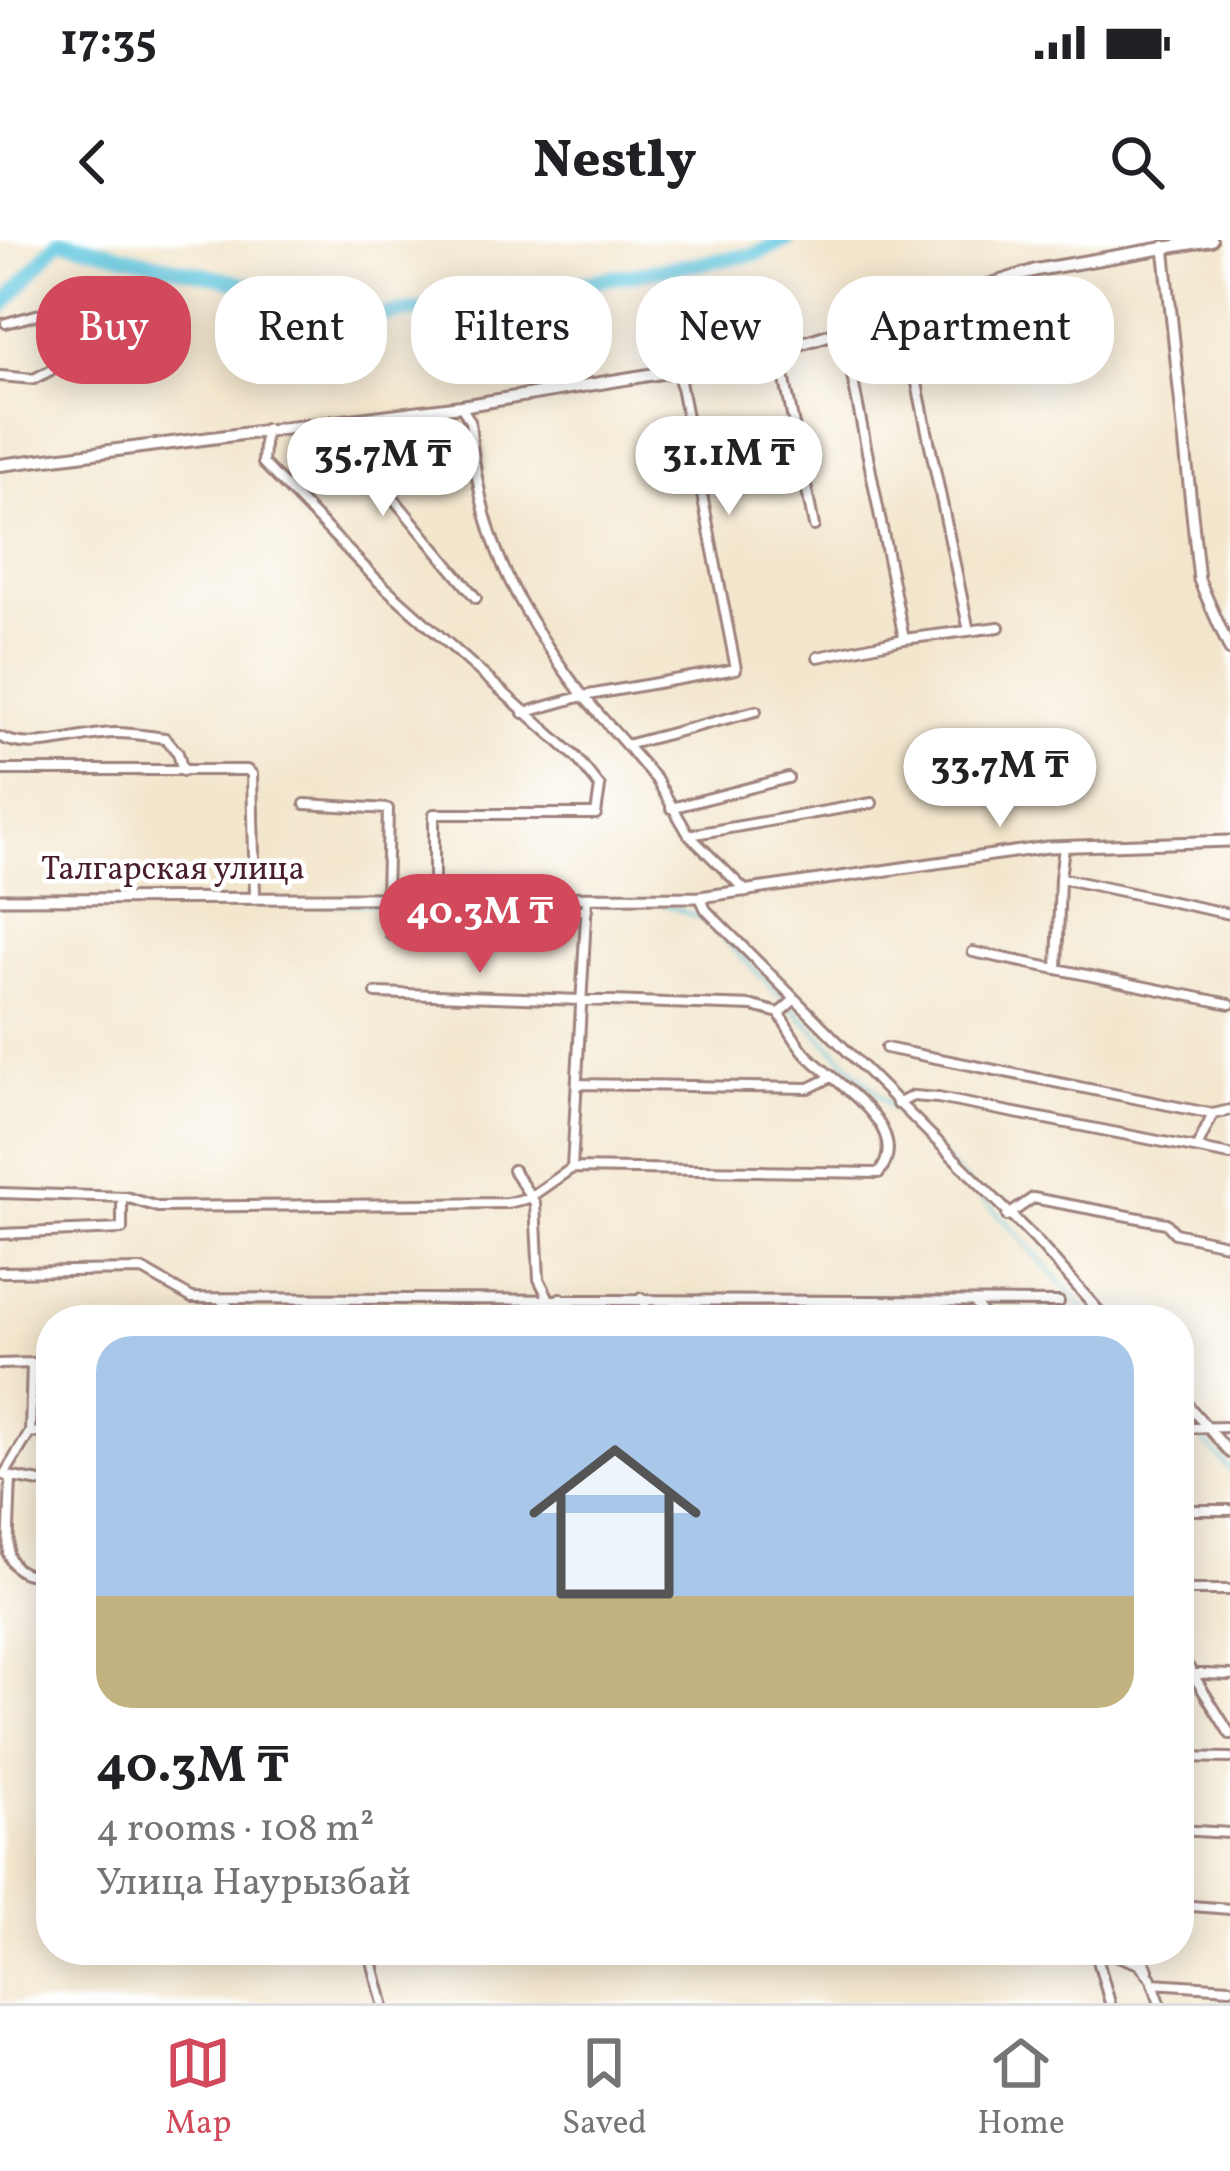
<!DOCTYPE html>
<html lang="en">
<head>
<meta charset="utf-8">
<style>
	body { margin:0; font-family:Vollkorn,serif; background:#f6f6f6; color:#202124; height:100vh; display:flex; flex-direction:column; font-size:45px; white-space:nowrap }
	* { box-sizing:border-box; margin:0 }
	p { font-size:39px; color:#757577 }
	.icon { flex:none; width:66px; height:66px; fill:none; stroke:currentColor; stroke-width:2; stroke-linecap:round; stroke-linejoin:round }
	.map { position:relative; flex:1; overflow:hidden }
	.details { position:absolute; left:36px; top:1065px; width:1158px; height:660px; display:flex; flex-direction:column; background:#fff; border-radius:48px; box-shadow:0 6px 30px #0003 }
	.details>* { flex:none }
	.guide { position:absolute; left:36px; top:36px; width:1158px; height:108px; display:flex; gap:24px }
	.price { position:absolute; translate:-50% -102px; padding:0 27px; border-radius:42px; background:#fff; color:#222; font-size:39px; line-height:78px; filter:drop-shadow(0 3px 6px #0008) }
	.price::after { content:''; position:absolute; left:50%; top:72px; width:36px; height:27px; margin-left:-18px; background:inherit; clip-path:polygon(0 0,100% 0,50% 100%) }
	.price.active { background:#d1495b; color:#fff }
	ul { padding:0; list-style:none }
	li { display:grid; align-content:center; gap:24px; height:636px; padding:0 60px }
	li span { display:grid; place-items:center; height:372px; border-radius:36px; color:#555 }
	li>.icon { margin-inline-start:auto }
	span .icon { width:216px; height:216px; fill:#fffc; stroke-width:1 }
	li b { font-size:51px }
	.tag { padding:0 42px; border-radius:48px; background:#fff; box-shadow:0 6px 30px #0003; font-size:42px; line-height:108px }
	.tag.active { background:#d1495b; color:#fff }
	.status { display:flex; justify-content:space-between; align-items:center; height:84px; padding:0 60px; background:#fff; direction:ltr }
	.status svg { height:33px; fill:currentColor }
	header { display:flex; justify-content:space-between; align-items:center; height:156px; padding:0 60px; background:#fff; font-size:54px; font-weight:800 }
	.dock { display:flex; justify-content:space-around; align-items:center; height:168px; border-top:3px solid #e0e0e0; background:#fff; font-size:33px; color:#757577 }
	.dock a { display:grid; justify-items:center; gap:6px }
	.dock .active { color:#d1495b }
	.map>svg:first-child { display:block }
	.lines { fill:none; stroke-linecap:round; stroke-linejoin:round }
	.stream { stroke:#62c7df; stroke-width:3 }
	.river { stroke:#62c7df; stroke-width:15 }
	.minor-casing { stroke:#9e827c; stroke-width:14 }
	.tertiary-casing { stroke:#9e827c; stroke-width:15 }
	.secondary-casing { stroke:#9e827c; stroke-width:15 }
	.primary-casing { stroke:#9e827c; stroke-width:16 }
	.minor { stroke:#fff; stroke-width:8 }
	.tertiary { stroke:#fff; stroke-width:9 }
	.secondary { stroke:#fff; stroke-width:9 }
	.primary { stroke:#fff; stroke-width:10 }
	.labels { text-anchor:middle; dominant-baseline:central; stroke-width:9; stroke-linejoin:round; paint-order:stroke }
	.street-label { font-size:33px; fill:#4a1f2b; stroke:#fff }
</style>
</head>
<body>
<div class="status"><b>17:35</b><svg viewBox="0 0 49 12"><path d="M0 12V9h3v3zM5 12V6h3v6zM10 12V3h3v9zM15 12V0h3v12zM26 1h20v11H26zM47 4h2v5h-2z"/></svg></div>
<header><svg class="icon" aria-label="back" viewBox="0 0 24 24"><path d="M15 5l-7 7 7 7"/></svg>Nestly<svg class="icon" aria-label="search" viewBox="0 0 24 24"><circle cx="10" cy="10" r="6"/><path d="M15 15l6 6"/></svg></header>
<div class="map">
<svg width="1230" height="1763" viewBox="0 0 1230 1763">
	<rect width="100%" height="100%" fill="#fff"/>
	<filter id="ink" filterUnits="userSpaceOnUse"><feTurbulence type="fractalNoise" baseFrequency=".00833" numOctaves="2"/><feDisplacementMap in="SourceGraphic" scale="24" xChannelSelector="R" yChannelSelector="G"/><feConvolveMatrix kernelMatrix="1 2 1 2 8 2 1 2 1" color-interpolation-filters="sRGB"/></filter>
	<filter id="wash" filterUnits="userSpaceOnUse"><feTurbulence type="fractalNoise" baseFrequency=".004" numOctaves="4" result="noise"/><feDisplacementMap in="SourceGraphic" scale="48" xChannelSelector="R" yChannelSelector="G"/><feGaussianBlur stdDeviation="2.7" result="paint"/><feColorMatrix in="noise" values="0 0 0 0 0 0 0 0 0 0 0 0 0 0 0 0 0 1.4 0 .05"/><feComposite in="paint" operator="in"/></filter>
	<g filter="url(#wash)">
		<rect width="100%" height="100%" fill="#f3e6cd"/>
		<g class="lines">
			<path class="stream" d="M591,663H661L705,680L1007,983L1095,1080
				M0,665L582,663
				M1179,1173L1189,1184
				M1195,1191L1230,1230"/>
			<path class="river" d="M0,69L59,0L379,76L756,14L787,0"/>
		</g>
	</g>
	<g filter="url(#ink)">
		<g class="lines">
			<g class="minor-casing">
				<path id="minor" d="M902,72L969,391
					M843,90L904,399L999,387
					M779,110L814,286
					M678,131L736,429L583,456L656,539L689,595L747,652
					M0,136L34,139L51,130L104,57L6,83
					M461,166L470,181C478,296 514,365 583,456L523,473
					M333,181L339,203L365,224L476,358
					M265,189L263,223L378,341L576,517L600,547L596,574H434V658
					M818,417L904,399
					M0,497C34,514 80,493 116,493C132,493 149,496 165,498L178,513L183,531
					M626,505L756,471
					M0,530H247L252,534L255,656
					M305,564L388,569L386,659
					M671,568L788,538
					M689,595L872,563
					M1064,607L1060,638L1230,674
					M700,657L706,670L1035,999L1107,1080
					M391,695H414L439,670H587
					M973,712L1230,764
					M1057,729L1060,638
					M376,753L753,766L779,773L794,760
					M886,808L1213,874
					M578,844L809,848L832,837
					M897,864L913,856L938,858L1230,915
					M1198,905L1213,874L1230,870
					M572,928L879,933C915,887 832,842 806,814C795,802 787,786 779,773
					M513,930L535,963L539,1039L548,1057
					M0,953L126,957L158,967L507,963L529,958L572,928L587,658
					M1007,976L1033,958L1166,983L1175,993L1230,1005
					M0,994L122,989V957
					M0,1032L143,1030L192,1058L1059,1062
					M560,1058L565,1080
					M641,1058L652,1080
					M220,1059L243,1080
					M975,1063L986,1080
					M0,1124L32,1123
					M1179,1155L1230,1213
					M1179,1188L1230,1187
					M30,1192L32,1123L51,1122
					M4,1235L30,1192L51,1194
					M7,1236L51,1244
					M11,1237L8,1314C16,1336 30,1335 51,1337
					M1179,1270H1230
					M1179,1350H1230
					M1179,1412L1230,1494
					M1179,1433L1230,1435
					M1179,1517L1230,1518
					M1179,1590L1230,1593
					M1179,1665L1230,1669
					M369,1710L383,1763
					M1095,1710L1110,1763
					M1102,1710L1139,1724L1151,1738
					M1139,1710L1148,1730
					M1160,1763L1153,1743L1230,1748"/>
			</g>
			<g class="tertiary-casing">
				<path id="tertiary" d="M0,659L700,657L1048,607L1230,601"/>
			</g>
			<g class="secondary-casing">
				<path id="secondary" d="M1164,6L1199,340L1230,410"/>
			</g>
			<g class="primary-casing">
				<path id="primary" d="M0,225L461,166L758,117L1036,30L1211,0"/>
			</g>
			<use href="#minor" class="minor"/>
			<use href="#tertiary" class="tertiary"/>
			<use href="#secondary" class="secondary"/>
			<use href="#primary" class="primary"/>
		</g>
	</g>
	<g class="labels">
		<g class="street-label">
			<text x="173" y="631">Талгарская улица</text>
		</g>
	</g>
</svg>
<b class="price" style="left:729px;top:278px">31.1M ₸</b>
<b class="price" style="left:383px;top:279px">35.7M ₸</b>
<b class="price" style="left:1000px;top:590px">33.7M ₸</b>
<b class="price active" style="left:480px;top:736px">40.3M ₸</b>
<div class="guide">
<a class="tag active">Buy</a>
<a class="tag">Rent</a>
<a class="tag">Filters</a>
<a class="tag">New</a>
<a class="tag">Apartment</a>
</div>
<section class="details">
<ul>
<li><span style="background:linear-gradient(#a9c7e8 70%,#c2b280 0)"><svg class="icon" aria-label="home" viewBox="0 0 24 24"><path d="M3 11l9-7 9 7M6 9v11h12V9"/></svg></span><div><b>40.3M ₸</b><p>4 rooms · 108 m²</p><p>Улица Наурызбай</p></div></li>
</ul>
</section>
</div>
<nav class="dock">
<a class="active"><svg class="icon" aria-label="map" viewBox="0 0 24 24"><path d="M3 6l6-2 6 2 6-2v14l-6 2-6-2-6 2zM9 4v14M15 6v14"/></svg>Map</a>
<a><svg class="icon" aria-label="saved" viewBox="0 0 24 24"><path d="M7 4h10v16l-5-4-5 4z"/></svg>Saved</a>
<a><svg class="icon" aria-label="home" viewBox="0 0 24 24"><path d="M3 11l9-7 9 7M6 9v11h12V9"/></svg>Home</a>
</nav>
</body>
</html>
